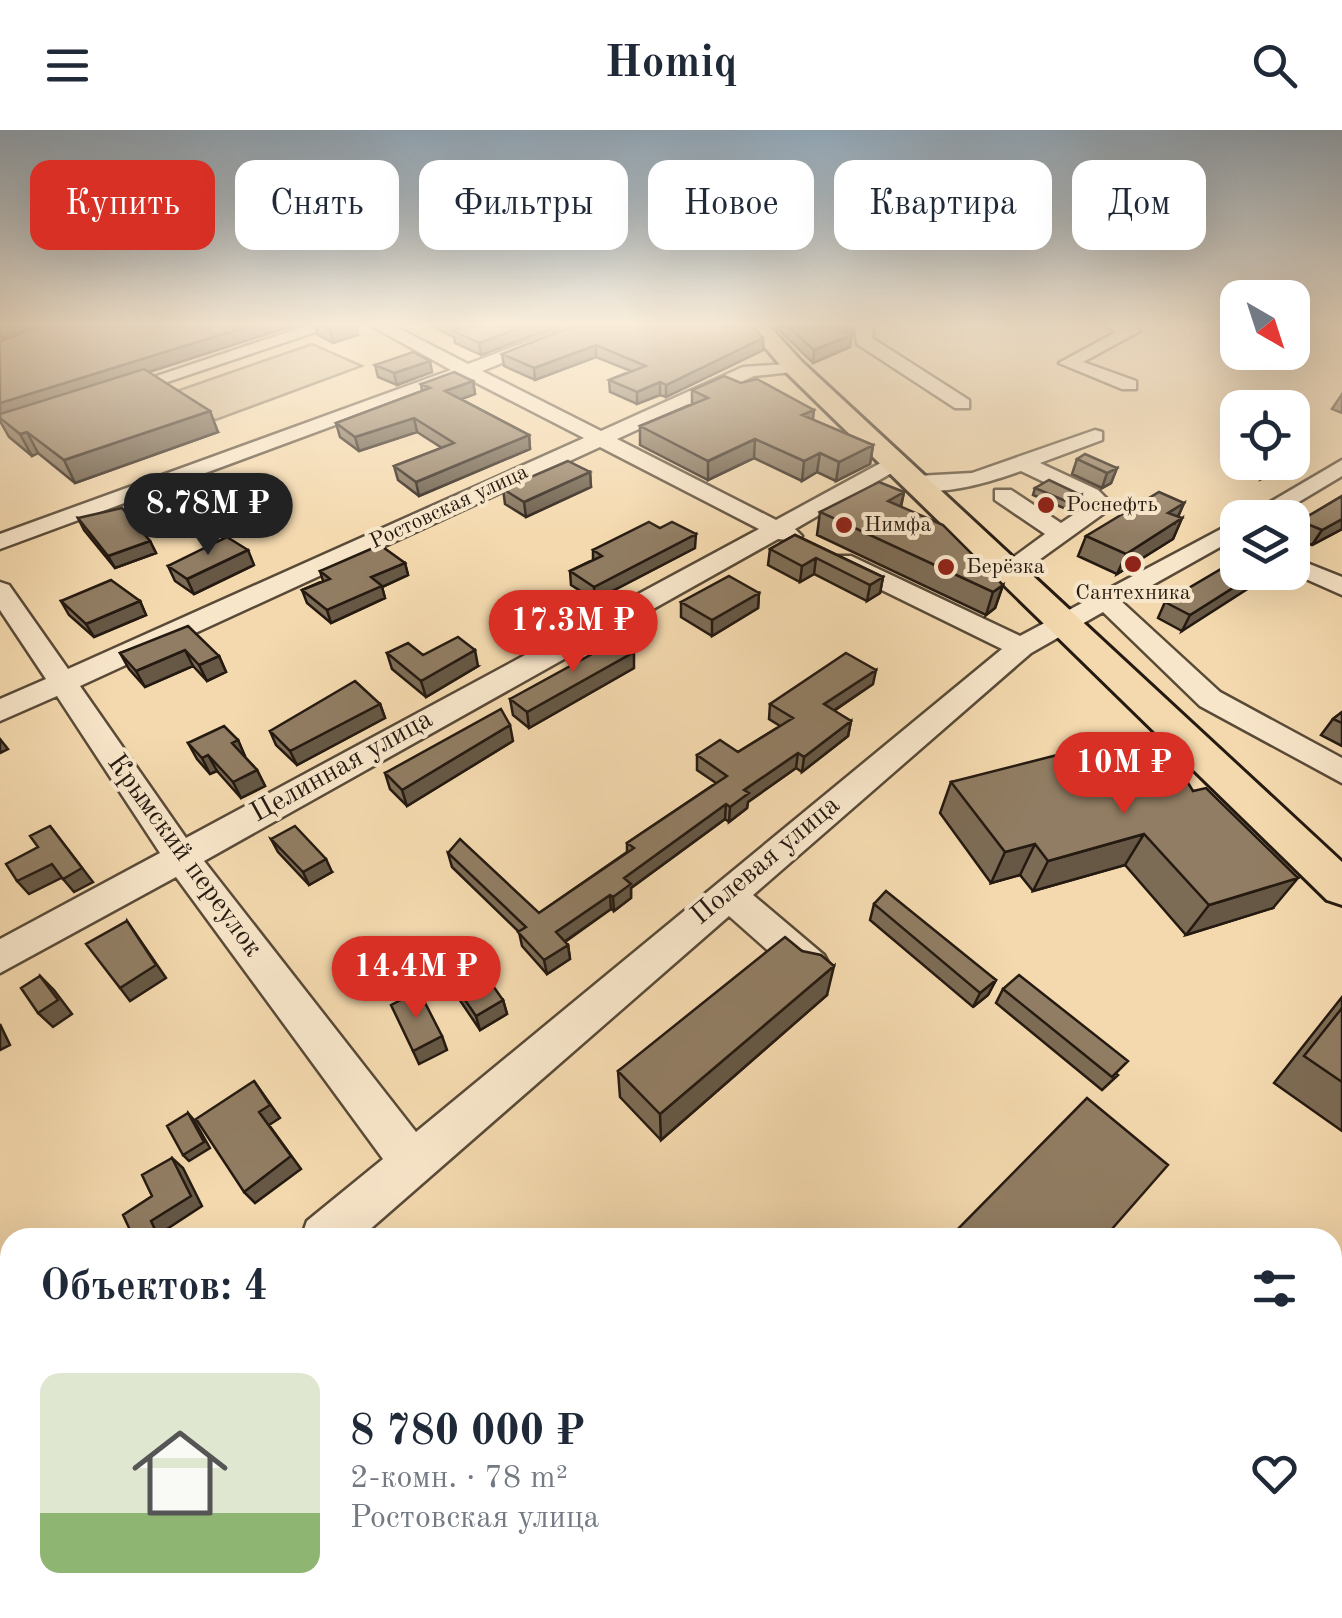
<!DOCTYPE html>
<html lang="ru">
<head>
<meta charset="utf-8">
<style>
	body { margin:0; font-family:"Old Standard TT",serif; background:#f2f2f3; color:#1f2937; height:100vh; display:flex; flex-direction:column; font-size:38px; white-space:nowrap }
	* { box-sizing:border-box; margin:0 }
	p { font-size:32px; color:#747a83 }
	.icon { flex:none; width:55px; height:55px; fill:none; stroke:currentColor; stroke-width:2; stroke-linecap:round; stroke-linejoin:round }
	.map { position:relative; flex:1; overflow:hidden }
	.sheet { position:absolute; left:0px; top:1098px; width:1342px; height:392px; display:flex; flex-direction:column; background:#fff; border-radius:30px 30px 0 0; box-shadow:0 10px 40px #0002 }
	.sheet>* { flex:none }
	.guide { position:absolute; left:30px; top:30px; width:1282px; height:90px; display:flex; gap:20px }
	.needle { width:65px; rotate:141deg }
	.controls { position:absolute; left:1220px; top:150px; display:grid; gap:20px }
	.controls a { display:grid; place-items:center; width:90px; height:90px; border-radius:20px; background:#fff; box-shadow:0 10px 40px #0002; font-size:50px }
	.price { position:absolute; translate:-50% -85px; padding:0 22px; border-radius:35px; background:#d93025; color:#fff; font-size:32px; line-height:65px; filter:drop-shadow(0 2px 5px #0008) }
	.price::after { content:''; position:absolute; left:50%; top:60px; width:30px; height:22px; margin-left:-15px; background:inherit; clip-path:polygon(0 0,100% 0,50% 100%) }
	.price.selected { background:#222; color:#fff }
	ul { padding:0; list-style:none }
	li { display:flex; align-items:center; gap:30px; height:250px; padding:0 40px }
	li span { display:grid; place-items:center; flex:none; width:280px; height:200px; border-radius:20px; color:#555 }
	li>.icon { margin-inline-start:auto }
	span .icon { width:120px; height:120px; fill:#fffc; stroke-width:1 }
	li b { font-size:42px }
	h2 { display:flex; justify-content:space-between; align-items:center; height:120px; padding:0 40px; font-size:42px }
	.pill { padding:0 35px; border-radius:20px; background:#fff; box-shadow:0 10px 40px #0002; font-size:35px; line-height:90px }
	.pill.selected { background:#d93025; color:#fff }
	header { display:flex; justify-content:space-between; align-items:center; height:130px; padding:0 40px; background:#fff; font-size:45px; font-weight:700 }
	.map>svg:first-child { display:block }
	.green { fill:#d1b993; stroke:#7b6a52; stroke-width:2.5 }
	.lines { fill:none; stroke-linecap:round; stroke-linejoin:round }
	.minor-casing { stroke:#594a38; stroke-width:5 }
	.major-casing { stroke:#251a11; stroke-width:6 }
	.minor { fill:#f8e6ca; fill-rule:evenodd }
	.major { fill:#f4d9ae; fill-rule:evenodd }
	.wall { fill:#7d6c55; stroke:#251a11; stroke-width:2.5 }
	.shaded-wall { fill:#665845; stroke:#251a11; stroke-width:2.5 }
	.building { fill:#917d63; stroke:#251a11; stroke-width:2.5 }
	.poi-dot { fill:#8f2418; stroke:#f8e6ca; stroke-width:4 }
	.labels { text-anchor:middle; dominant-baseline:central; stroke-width:8; stroke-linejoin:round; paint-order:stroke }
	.far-poi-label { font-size:22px; fill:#251a11; stroke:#f8e6ca; text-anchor:start }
	.far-street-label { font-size:22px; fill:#251a11; stroke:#f8e6ca }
	.street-label { font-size:28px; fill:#251a11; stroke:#f8e6ca }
</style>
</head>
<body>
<header><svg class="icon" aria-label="menu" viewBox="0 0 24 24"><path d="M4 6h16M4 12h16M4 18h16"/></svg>Homiq<svg class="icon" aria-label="search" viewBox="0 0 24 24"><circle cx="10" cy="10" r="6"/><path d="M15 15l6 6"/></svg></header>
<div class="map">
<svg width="1342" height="1488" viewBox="0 0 1342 1488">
	<rect width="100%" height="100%" fill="#f4d9ae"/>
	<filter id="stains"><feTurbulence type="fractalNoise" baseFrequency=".002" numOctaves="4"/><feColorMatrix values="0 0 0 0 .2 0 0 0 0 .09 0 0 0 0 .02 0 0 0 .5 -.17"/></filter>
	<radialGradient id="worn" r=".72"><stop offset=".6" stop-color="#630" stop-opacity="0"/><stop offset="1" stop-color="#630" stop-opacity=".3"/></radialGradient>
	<path class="green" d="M312,214L362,236L216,290L168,264Z"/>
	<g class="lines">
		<g class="minor-casing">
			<path id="minor" d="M306,196H333L123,267L106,263Z
				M372,196H394L468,234L570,196H595L482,241L601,301L743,237L801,233V241L754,246L617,309L776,390L888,329L896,328L907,334L795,399L802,406L798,411L778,409L204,731L416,1002L1002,519L833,436L830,431L833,426H851L1020,506L1238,390V407L1122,472L1220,562L1342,628V653L1200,576L1103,482L1031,523L753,765L824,825L830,836L824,847L811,852L798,847L729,786L360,1108H301L307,1091L383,1029L176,747L0,843V809L160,723L57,566L0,591V569L46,549L0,480V452L9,455L68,539L584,308L465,247L0,419V404L451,240ZM600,317L759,399L186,708L80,556Z
				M855,196H873L872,208L969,270V278H955L857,214Z
				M1106,196H1134L1140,201L1083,232L1136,251V259H1122L1059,233L1116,202Z
				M1095,300L1102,302V310L1040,333L1098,360L1114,376L1018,445L1009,448L996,440L1045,404L995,370V360H1011L1061,393L1088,375L1082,370L1021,341C996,350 927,373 906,353L917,346L972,343Z
				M1342,330V346L1272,388H1243Z
				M1292,427L1342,447V465L1290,442Z
				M1332,1289L1342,1293V1351L1332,1347Z
				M10,1341V1402L0,1406V1345Z"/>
		</g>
		<g class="major-casing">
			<path id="major" d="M747,196H769L802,232L1342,732V775L1327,770L786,242Z"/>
		</g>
		<use href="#minor" class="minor"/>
		<use href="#major" class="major"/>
	</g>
	<path class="wall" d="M42,196H292L149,242L218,302L75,353L38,323L32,326L9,307L0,291V211Z
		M315,196H356L358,205L333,213L318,205Z
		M431,196H558L481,225L455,213L454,207Z
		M573,196L763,208V220L666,267L660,265L637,274L610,262L609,250L631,241L596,227L535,250L504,236L502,224Z
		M775,196H853L852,204H850V217L813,233Z
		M375,235L432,242L397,255L378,247Z
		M473,251L475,264L461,269L529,305L530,319L419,366L398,350L394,336L442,318L417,302L359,321L340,307L336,293L422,261L421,254Z
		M692,260L813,290L873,315L870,334L836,351L817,342L802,351L754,328L708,350L640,315V296L692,274Z
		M1342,264V283L1332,279Z
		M1238,321V332H1284L1282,337L1261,349L1229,336Z
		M1077,329L1117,338L1111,353L1102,358L1072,344Z
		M590,342L591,357L526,387L505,374L503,359Z
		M1035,358L1081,365L1078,372L1066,379L1033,365Z
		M904,362L901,377L1003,455L995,478L986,485L817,405L820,382Z
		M1342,366V399L1312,415L1292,406L1300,391Z
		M1184,373L1178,387L1182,388L1173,409L1117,444L1078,426L1086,406Z
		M78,388L150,411L156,423L115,438L84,400Z
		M795,405L883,447L880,463L867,471L814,444L800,452L768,435L770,419Z
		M695,418L595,470L571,455L570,441L593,430V420Z
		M405,433L408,445L382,457L385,468L331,493L307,473L302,460L323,451L320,441Z
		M254,435L194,464L175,451L168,436Z
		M1238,442L1182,501L1158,488L1165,472Z
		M759,463L758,478L712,506L681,487V472Z
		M61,471H140L146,485L94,507L69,485Z
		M143,515L219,526L226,542L207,551L193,536L145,557L129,539L120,523Z
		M387,523L423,525L478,536L426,567L392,539Z
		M634,538L529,598L513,585L510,569Z
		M873,554L834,581L851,591L848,606L802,642L796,638L748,672L747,678L729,692L725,689L631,758V768L614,781L611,779L565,812L568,815L570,829L547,844L522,816L519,802L452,737L448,723L539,783L627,722V713L716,653L697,640V625L738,622L780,596L769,589L770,574Z
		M380,574L385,588L297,635L276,615L270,601Z
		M1342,582V616L1321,605L1333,589Z
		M238,610L245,627L257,640L265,656L241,668L217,641L210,644L197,629L188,613Z
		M513,611L407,676L390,659L385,643Z
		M1092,631L1193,661L1273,778L1186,805L1125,735L1033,761L1020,745L991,753L940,683L951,652Z
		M271,709L332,742L309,755L278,722Z
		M874,774L996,850L988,865L973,877L870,790Z
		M802,821L827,865L661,1010L620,967L618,941Z
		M452,851L503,870L507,884L480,900L457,866Z
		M1003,859L1118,945L1102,960L996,873Z
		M1342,867V1001L1274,953Z"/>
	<path class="shaded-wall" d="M0,196H38L0,208Z
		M249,196H292L1,289L0,288V273Z
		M343,196H356L358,205L333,213L330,200Z
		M524,196H558L481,225L479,213Z
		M842,196H853L852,204L834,211L836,199Z
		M852,205L850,217L813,233L814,220Z
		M763,208V220L666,267V255Z
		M596,215V227L535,250L534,238Z
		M430,231L432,242L397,255L394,243Z
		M473,251L475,264L448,274L445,261Z
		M660,252V265L637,274V262Z
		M814,280L812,299L802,285Z
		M210,281L218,302L75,353L64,330Z
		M414,288L417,302L359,321L355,307Z
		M27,302L38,323L32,326L20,304Z
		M529,305L530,319L419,366L416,352Z
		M755,309L754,328L708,350V331Z
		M873,315L870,334L836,351L839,332Z
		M820,323L817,342L802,351L804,331Z
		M1271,332H1284L1282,337L1261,349L1268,334Z
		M1117,338L1111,353L1102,358L1107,343Z
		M590,342L591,357L526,387L524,372Z
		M904,362L899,384L888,371Z
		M1081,365L1078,372L1066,379L1068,372Z
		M1184,373L1175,393L1168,383Z
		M1182,388L1173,409L1117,444L1126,424Z
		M1342,389V399L1312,415L1322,400Z
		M696,404L695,418L595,470L594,457Z
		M150,411L156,423L115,438L108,426Z
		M248,420L254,435L194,464L187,449Z
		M816,428L814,444L800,452L802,436Z
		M405,433L408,445L382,457L385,468L331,493L327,480L371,447Z
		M1258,442H1274L1182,501L1190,485Z
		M883,447L880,463L867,471L870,455Z
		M1003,455L995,478L986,485L993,462Z
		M759,463L758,478L712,506V490Z
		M140,471L146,485L94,507L86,494Z
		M185,520L193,536L145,557L136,541Z
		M475,520L478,536L426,567L421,551Z
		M634,522V538L529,598L527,582Z
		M219,526L226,542L207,551L199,535Z
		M876,540L873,554L821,589L824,574Z
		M380,574L385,588L297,635L290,621Z
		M851,591L848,606L802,642L804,627Z
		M510,595L513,611L407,676L402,660Z
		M0,609L8,619L0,623Z
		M238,610L245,626L240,629L232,613Z
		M798,623L796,638L748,672L747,678L729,692L730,677L744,660Z
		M208,625L217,641L210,644L202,628Z
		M257,640L265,656L241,668L233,652Z
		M726,674L725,689L631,758V768L614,781L613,767L624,748Z
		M50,696L93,752L74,762L63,749Z
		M1144,704L1125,735L1033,761L1048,731Z
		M1035,714L1020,745L991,753L1005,722Z
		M326,729L332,742L309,755L303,742Z
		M52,734L63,747L29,764L17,751Z
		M1298,748L1273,778L1186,805L1209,775Z
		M610,765L611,779L558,816L556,802Z
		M127,791L166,848L130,871L120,858Z
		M568,815L570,829L547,844L544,830Z
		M834,836L827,865L661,1010L660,984Z
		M40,846L54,860L72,884L53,897L38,883Z
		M996,850L988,865L973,877L980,863Z
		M503,870L507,884L480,900L476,886Z
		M0,894L10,915L0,920Z
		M442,906L447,920L419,934L413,921Z
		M254,951L280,988L269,995L301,1039L255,1073L244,1062L259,982Z
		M188,983L194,990L210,1018L189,1031L183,1025Z
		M172,1028L183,1038L202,1076L164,1101L167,1108H157L151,1091Z
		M10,1219V1234L0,1230V1226Z"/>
	<path class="building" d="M42,196H249L0,273V211Z
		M322,196H343L330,200Z
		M455,196H524L479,213L453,201L460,199Z
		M573,196H753L763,208L666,255L660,252L637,262L609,250L646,236L596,215L534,238L502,224Z
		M788,196H842L836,199L852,205L814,220Z
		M413,222L430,231L394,243L375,235Z
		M144,239L210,281L64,330L27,302L20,304L0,288V284Z
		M454,242L473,251L445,261L529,305L416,352L394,336L454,313L414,288L355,307L336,293L430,258L421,254Z
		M724,246L741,253L757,249L814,280L802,285L873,315L839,332L820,323L804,331L755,309L708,331L640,296L708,268L692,260Z
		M1085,324L1117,338L1107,343L1077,329Z
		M568,331L590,342L524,372L503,359Z
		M1049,350L1081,365L1068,372L1035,358Z
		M879,352L904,362L888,371L943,395L1003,455L993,462L820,382Z
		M1159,362L1184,373L1168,383L1182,388L1126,424L1086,406Z
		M1342,366V389L1322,400L1300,391Z
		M122,378L150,411L108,426L78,388Z
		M649,392L660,398L672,392L696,404L594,457L570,441L602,426L593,420Z
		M795,405L883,447L870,455L816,428L802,436L770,419Z
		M227,407L248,420L187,449L168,436Z
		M380,415L405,433L371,447L382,456L327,480L302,460L330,449L320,441Z
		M1238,429V442H1258L1190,485L1165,472Z
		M729,446L759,463L712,490L681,472Z
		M111,450L140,471L86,494L61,471Z
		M188,496L219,526L199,535L185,520L136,541L120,523Z
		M625,506L634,522L527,582L510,569Z
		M458,507L475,520L421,551L387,523L408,513L423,525Z
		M846,523L876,540L824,574L851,591L804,627L798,623L744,660L749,663L730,677L726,674L624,748L631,754L613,767L610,765L556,802L568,815L544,830L518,802L526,797L448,723L460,709L539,783L634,718L627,713L727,646L697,625L720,610L738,622L793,588L770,574Z
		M355,551L380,574L290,621L270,601Z
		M501,579L510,595L402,660L385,643Z
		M1342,582V593L1333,589Z
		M224,596L238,610L232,613L257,640L233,652L208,625L202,628L188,613Z
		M1110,616H1147L1177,635L1193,661L1206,658L1298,748L1209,775L1144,704L1048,731L1035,714L1005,722L951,652L1081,619L1092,631Z
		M50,696L82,738L63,749L52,734L17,751L6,734L38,717L30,706Z
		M295,696L326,729L303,742L271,709Z
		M886,761L996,850L980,863L874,774Z
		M127,791L156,835L120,858L86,814Z
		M785,807L802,821L821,825L834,836L660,984L618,941Z
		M479,836L503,870L476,886L452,851Z
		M1019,845L1128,931L1112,947L1003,859Z
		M40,846L58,870L38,883L21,858Z
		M419,861L442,906L413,921L391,875Z
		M1342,878V952L1304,926Z
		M254,951L270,975L259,982L291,1026L244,1062L196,989Z
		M1087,968L1168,1035L1104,1108H949Z
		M188,983L204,1012L183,1025L167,996Z
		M172,1028L191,1066L151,1091L158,1106L157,1108H119L130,1100L123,1085L152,1066L142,1045Z
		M10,1162V1219L0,1226V1168Z
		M1332,1325L1342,1333V1382L1332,1398Z"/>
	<linearGradient id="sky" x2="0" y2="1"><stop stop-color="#91a9bc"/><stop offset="0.48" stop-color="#faeedb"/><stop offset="1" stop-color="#faeedb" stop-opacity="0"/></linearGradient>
	<rect width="1342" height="405" fill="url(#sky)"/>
	<g class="poi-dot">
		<circle cx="1046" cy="375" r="10"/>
		<circle cx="844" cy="395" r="10"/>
		<circle cx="1133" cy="434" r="10"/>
		<circle cx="946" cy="437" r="10"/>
	</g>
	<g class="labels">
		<g class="far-poi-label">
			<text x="1066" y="375">Роснефть</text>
			<text x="864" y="395">Нимфа</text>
			<text x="966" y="437">Берёзка</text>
			<text x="1133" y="463" text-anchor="middle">Сантехника</text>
		</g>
		<g class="far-street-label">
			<text transform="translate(449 377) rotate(-25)">Ростовская улица</text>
		</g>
		<g class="street-label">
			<text transform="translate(342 637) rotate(-29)">Целинная улица</text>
			<text transform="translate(184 726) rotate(54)">Крымский переулок</text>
			<text transform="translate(766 731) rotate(-40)">Полевая улица</text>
		</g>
	</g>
	<rect width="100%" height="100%" filter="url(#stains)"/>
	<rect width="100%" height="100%" fill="url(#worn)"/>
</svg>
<div class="controls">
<a><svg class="needle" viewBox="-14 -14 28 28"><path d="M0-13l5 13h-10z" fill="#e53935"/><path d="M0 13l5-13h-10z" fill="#747a83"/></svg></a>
<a><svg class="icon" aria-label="locate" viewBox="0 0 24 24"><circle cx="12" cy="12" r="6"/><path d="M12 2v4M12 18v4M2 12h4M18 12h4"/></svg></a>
<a><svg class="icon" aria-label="layers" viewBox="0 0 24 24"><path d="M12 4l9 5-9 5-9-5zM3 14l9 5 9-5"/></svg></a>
</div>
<b class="price selected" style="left:208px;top:428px">8.78M ₽</b>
<b class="price" style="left:573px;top:545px">17.3M ₽</b>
<b class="price" style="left:1124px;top:687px">10M ₽</b>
<b class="price" style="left:416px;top:891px">14.4M ₽</b>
<div class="guide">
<a class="pill selected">Купить</a>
<a class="pill">Снять</a>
<a class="pill">Фильтры</a>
<a class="pill">Новое</a>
<a class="pill">Квартира</a>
<a class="pill">Дом</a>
</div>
<section class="sheet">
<h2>Объектов: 4<svg class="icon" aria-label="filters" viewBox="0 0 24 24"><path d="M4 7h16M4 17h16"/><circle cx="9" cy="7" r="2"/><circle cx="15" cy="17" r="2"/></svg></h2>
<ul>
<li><span style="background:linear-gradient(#dfe7d0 70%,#8fb573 0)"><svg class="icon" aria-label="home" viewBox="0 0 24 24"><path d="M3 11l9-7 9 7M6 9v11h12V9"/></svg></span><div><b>8 780 000 ₽</b><p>2-комн. · 78 m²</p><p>Ростовская улица</p></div><svg class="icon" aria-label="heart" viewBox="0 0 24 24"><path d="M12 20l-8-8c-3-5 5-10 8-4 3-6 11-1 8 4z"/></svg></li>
</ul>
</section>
</div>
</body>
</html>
